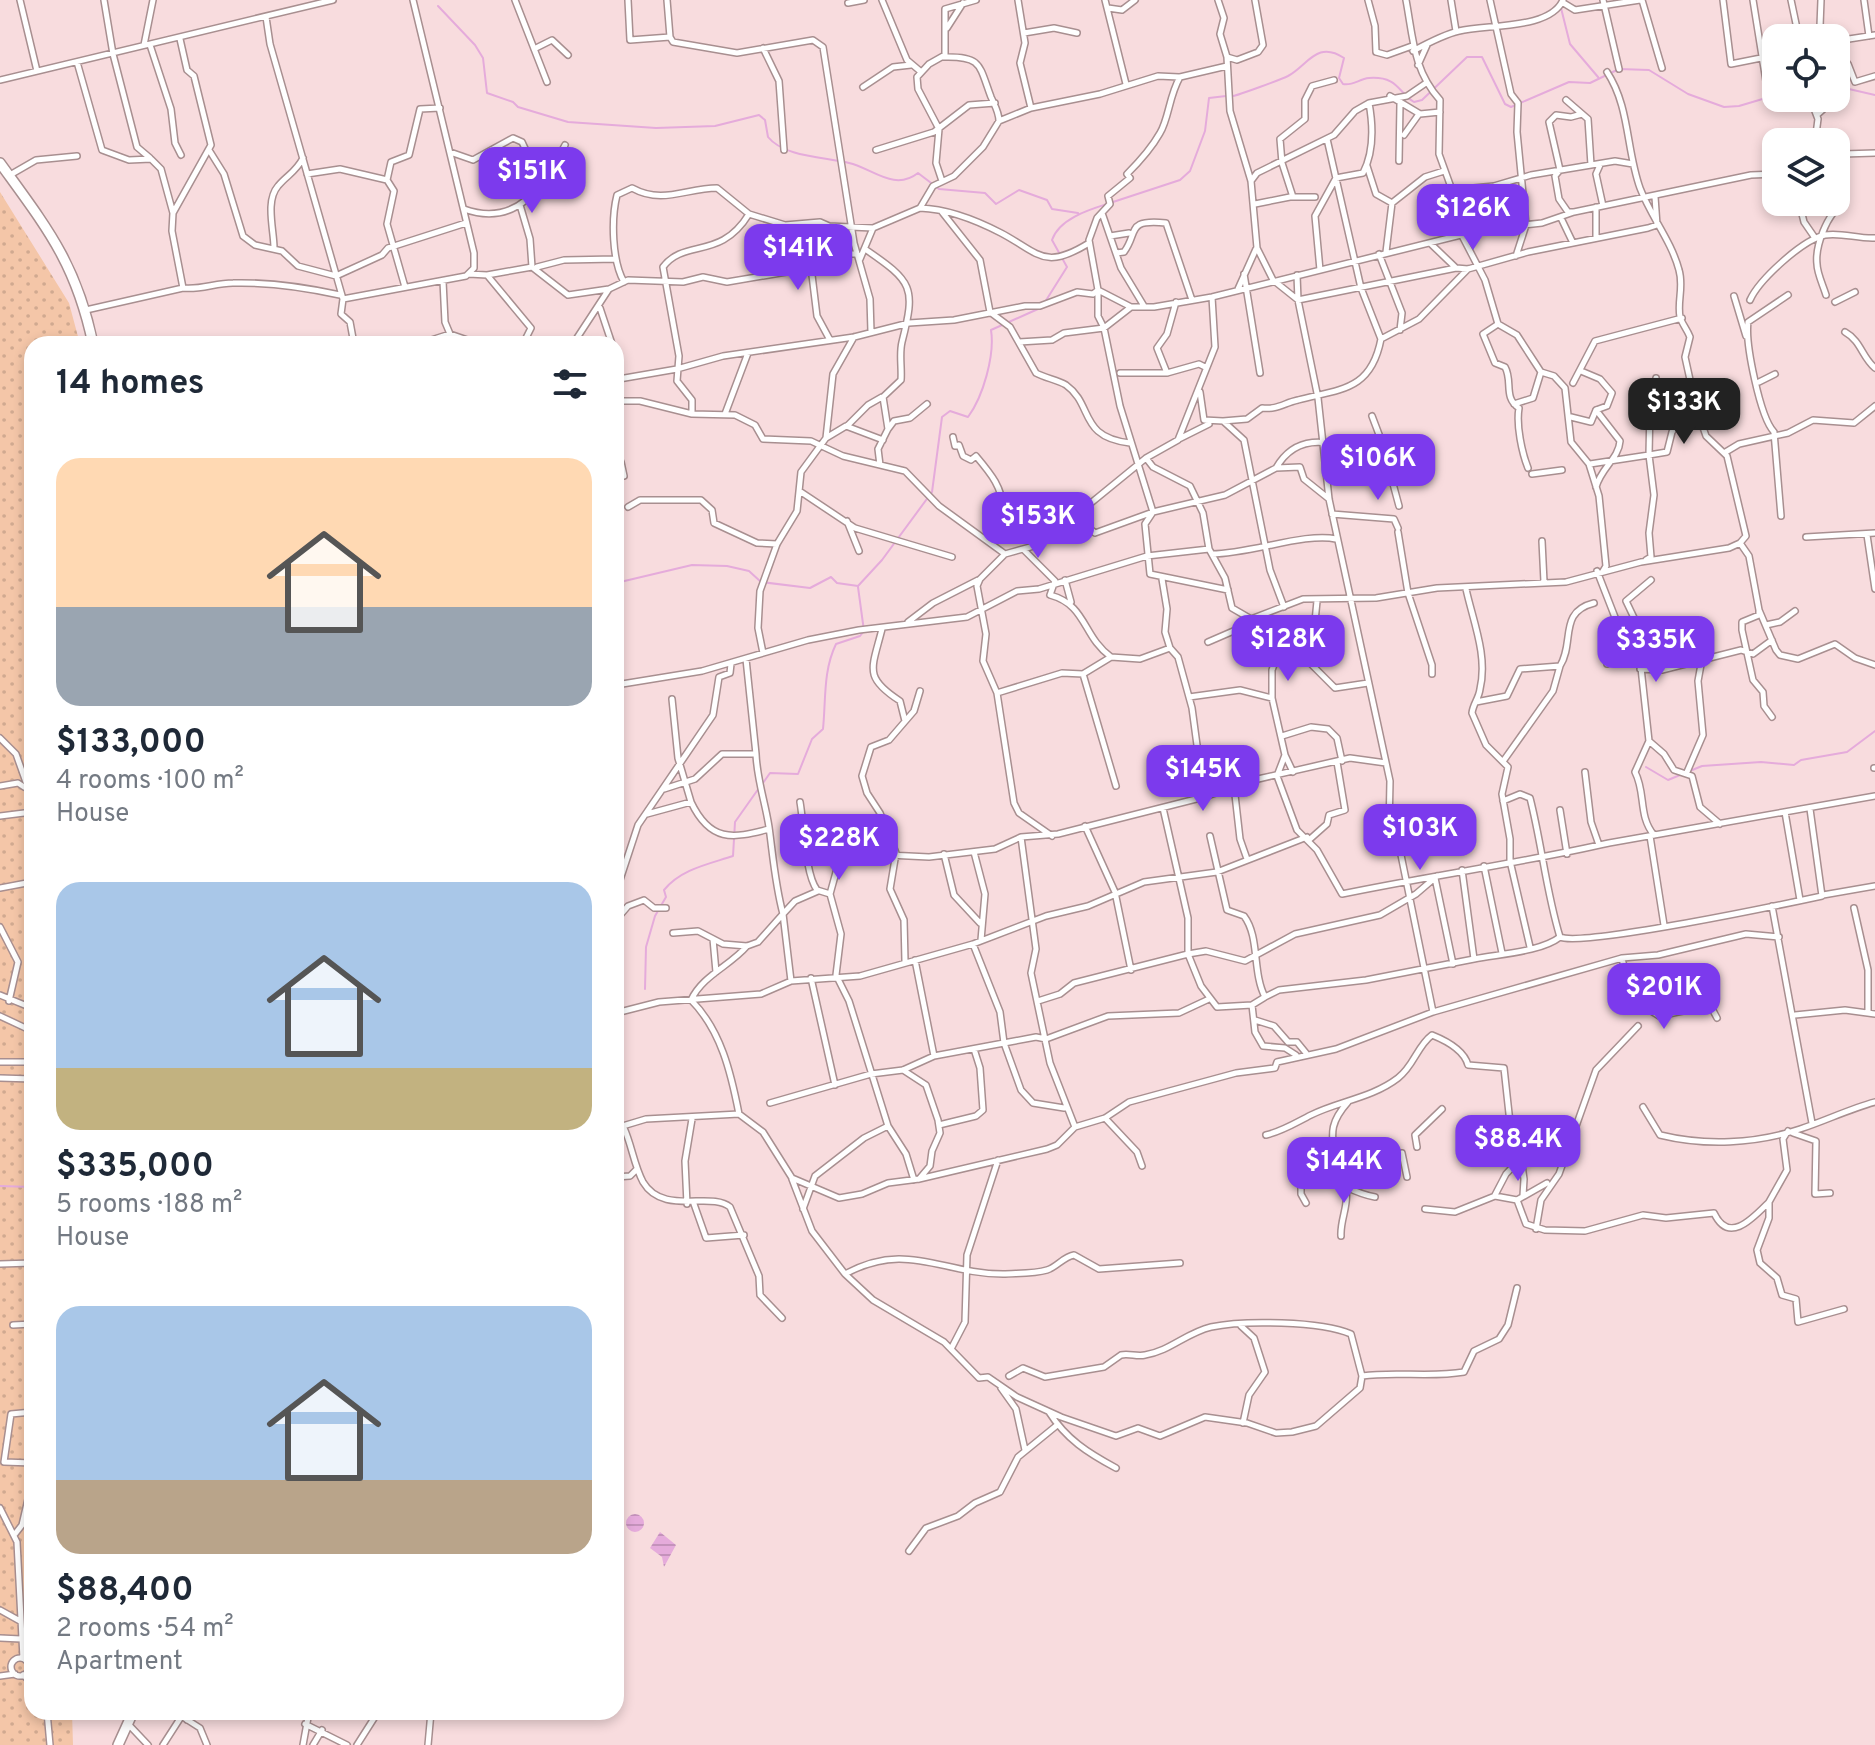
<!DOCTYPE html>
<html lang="en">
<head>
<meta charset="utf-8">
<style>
	body { margin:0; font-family:Overpass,sans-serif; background:#f6f6f7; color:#1f2937; height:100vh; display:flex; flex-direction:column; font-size:30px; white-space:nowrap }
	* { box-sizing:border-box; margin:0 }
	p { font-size:26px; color:#747a83 }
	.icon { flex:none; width:44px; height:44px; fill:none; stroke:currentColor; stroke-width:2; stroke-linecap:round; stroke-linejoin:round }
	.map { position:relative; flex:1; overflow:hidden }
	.sheet { position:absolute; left:24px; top:336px; width:600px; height:1384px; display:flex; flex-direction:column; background:#fff; border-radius:24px; box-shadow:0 4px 12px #0003 }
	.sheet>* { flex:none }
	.controls { position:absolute; left:1762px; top:24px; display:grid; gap:16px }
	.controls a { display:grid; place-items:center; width:88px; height:88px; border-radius:16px; background:#fff; box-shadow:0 4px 12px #0003; font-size:40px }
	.price { position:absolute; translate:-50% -68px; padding:0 18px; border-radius:16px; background:#7c3aed; color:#fff; font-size:26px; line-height:52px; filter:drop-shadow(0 2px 4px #0008) }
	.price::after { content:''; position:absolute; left:50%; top:48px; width:24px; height:18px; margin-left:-12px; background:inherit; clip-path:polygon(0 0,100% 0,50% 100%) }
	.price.active { background:#222; color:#fff }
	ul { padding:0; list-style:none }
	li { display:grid; align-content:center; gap:16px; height:424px; padding:0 32px }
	li span { display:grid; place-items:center; height:248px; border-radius:24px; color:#555 }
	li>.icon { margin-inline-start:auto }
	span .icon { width:144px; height:144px; fill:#fffc; stroke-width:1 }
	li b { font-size:34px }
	h2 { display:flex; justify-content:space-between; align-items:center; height:96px; padding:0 32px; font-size:34px }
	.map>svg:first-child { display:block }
	.grass { fill:url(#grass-dots) }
	.water { fill:url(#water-rules) }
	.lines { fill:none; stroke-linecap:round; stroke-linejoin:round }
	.stream { stroke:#e5abdb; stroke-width:2 }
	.minor-casing { stroke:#a88f90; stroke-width:8 }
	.primary-casing { stroke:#a88f90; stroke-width:12 }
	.minor { stroke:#fff; stroke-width:5 }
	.primary { stroke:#fff; stroke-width:9 }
</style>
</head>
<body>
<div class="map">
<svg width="1875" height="1745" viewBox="0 0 1875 1745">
	<defs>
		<pattern id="grass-dots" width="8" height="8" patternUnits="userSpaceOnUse" patternTransform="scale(2)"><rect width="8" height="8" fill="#f4c6a8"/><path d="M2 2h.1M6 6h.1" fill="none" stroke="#d0a990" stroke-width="1.8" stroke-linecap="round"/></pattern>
		<pattern id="water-rules" width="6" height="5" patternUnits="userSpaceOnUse" patternTransform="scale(2)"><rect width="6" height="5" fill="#e5abdb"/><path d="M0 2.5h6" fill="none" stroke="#c492bb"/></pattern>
	</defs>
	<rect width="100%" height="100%" fill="#f8dcde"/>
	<path class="grass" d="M0,192L69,303L80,344H32V1712H72L73,1745H0Z"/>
	<path class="water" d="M626 1523a9 9 0 1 1 18 0a9 9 0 1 1-18 0Z
		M660,1532L676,1545L664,1567L662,1557L650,1548Z"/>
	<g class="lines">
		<path class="stream" d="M438,6L475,45L483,58L487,93L513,102L518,107L568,122L656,128L715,126L759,115L765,120L768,137C784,157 824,157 849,163C872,168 894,192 918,173L939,189L985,193L996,204L1019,190L1047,200L1052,209L1078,213
			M1561,8L1570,44L1598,77
			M1836,86L1875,95
			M1233,96C1239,95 1282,79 1288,76C1308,65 1317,40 1344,58L1339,78L1343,84C1353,86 1359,79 1369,78C1399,76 1398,93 1414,102L1422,100L1467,57H1482L1505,104L1511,107L1569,82L1590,83L1619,69L1649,70L1688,94L1724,107L1739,106L1776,95
			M1113,202L1180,180L1190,171L1205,131L1209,98L1226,96
			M1045,302L1067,267L1052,240C1059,219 1088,210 1107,204
			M616,583L692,565L727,566L749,571L761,582L810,588L831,577L837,583L858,586L882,560L932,492L942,417L950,411L968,417C983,397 995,355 991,330L1038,309
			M1646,767L1668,780L1702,766L1761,762L1794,765L1801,760L1847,752L1875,731
			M763,783L770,773L798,774L812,739L823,729C826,699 823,671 836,644L860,636L864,631L858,587
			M645,989L646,947L655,916L666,897L664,890C681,869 709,864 733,856L735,822L759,788
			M0,1186L32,1187"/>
		<g class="minor-casing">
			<path id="minor" d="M20,0L37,71
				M104,0L113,54L137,147L150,158
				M515,0L547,82
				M628,0L630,40L670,37L673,42L737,53L813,40L823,47L854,243L870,299L871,332
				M667,0L670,37
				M882,0L907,60L920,71
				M1018,0L1025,43L1020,63L1031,108
				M1105,0L1126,84
				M1218,0L1224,18L1220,34L1227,57L1230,111L1251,181L1257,248L1273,280L1298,300L1456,268L1468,269L1528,252L1648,228L1657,225L1655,197
				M1368,0L1375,26L1376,52L1387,55L1412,46
				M1406,0C1413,37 1413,70 1440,100L1439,154L1452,190L1457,226L1485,280L1498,324L1483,334L1495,363L1505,367C1513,381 1503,398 1519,408C1516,425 1522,453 1528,468
				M1451,0L1456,31
				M1490,0L1511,94L1518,103L1517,132L1526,225L1516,256
				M1603,0L1619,69
				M1642,0L1662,68
				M1723,0L1731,64L1776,55
				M1753,0L1767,87
				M1791,0L1799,38
				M1864,0L1869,36
				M1562,2L1575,10L1640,0
				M848,3L864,0
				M1108,8L1122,10L1135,0
				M266,17L270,44L343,299L466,276L474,268V253L413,0
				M947,28L963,3
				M1024,33L1054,28L1077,33
				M1814,38L1820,26L1821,0
				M1836,41L1875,35
				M144,45L153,0
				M150,45L171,109L175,143L181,155
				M763,48L779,81L784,150
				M534,49L552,40L568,55
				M1413,51C1426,44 1445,34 1459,31C1487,24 1550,30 1563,0
				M944,57C982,56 979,65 991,97C995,106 999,112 999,121
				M1227,57L1237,60L1258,52L1263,45L1255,0
				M77,62L102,150L129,160L151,159L161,169L173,213
				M1848,64L1855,82L1875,76
				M1418,65L1427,45
				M1227,66L1180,77C1169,96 1169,118 1160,133C1151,149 1140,161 1127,174L1130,178L1108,196L1110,204L1097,218L1089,240L1098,290L1131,307H1154L1212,297L1485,229L1542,223L1574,212L1751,175L1776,174
				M1607,72C1630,107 1626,149 1640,188C1651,217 1671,240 1679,270C1684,287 1677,301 1680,317C1682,324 1687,329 1690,337L1685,357L1696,407L1706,436L1727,456L1746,536L1740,543L1749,556L1759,610L1776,650L1780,655L1798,659L1835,644L1855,658L1875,665
				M0,80L333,0
				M863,87L893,67L911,65
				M1390,96L1420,114L1440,112
				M1810,98L1818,119L1815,142
				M1566,100L1588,119L1591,165
				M1818,114L1839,95
				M1404,135L1419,114
				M1327,139L1361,288L1381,339
				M209,150L224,174L243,236L255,245L282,251L298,266L336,276L382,255L388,248L466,223
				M876,150L934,132L969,105L995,103
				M450,152L473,160L513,138L522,142L528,155L538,163L555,161
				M1836,158L1843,154L1875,153
				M1399,161L1400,104
				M1600,165L1596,174L1603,206
				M1367,166L1376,194L1392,203
				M307,174L340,169L387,180
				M10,175L36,160L77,156
				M942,181L936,163L939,129L918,89L917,77L929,64L945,55V9L976,0
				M1251,181L1257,173L1334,135L1355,111L1369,103L1407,96L1426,83
				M1453,190L1494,186L1531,175L1615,161L1633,164
				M1293,197L1282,163L1280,139L1305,119V100L1312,86L1334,80
				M1799,202L1804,222L1815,238
				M1255,204L1290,197H1315
				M1596,207V238
				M920,208C949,209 976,220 1001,233C1039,253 1044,271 1089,243
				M464,209C517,228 543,187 565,145
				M942,212L980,260L990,312L1010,327L1036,373C1045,378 1058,380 1066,385C1094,405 1078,437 1130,443
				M1573,212H1568L1559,199L1555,176L1560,170L1549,122L1556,115L1571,117L1582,114
				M1102,213L1121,268L1144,306
				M1561,218L1573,243
				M1110,236L1129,233
				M1431,244L1455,267
				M274,248C274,230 265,201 278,186C287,175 296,172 303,158
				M865,249C913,282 916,287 902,342C899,354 902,367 901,380L883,397L888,429L878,449L880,465
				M1386,252L1392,203L1425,177L1444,171
				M1116,253L1124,252C1139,232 1125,219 1166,223L1192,300
				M1379,254L1402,313L1400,330
				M860,259L873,228L920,208L933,186L954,176L983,147L999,121L1031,108L1100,94L1158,76L1179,77
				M532,267L568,295L609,289
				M537,267L564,260L616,259
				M811,267L817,316L830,340
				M1320,270L1315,216L1336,178L1363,173C1374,152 1373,125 1369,103
				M469,274L487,275L531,328L523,344
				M1244,274L1260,373
				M487,275L532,267L530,239L520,205
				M1297,275L1298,300L1318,398L1329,499L1390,781L1389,829L1401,855L1433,1012
				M443,281L445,322L450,334
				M624,282C612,261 611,219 617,195L632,188C663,205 686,188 717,188L749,214L785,225L820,222L829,226L873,228
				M405,287L387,224L394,191L387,180L391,162L409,155L420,109L440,108
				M183,288C201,290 215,283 233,283C270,282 304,287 340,295
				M1238,289L1256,249
				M1826,295C1823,285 1817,273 1817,264C1815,247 1827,213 1842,206L1836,175
				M1734,296L1746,336
				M343,299L341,314L350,322L354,344
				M1750,300C1759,280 1802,240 1825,235C1841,232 1858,239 1875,238
				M1835,302L1855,292
				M600,308L612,344
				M86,310L183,288L172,231L173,213L211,145L194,76L187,70L180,39
				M1498,324L1517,335L1541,372L1554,376L1565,388L1571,442L1589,464L1599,496L1606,566L1603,571
				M1845,332C1861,341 1862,357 1875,368
				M1019,342L1052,340L1064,333L1104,328L1131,307
				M419,344L450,334L479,344
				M573,344L609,289L628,280L683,282L703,277L727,282L810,268L835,254H857
				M1120,373H1167L1157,348L1167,334L1176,302
				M1167,373L1199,364L1205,367
				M1656,378L1650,407L1649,455L1667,452L1672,432L1694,400
				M617,379L618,401H640L692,414L735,415L755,425L763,439L811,441L843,456L905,471L939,506L1005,554
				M619,379L677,369L723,356L854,337L909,323L954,320L1025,306H1040L1077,292L1093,294L1098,290V316L1104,328L1120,406L1153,512L1145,524L1150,574L1228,590
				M1759,382L1775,374
				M1573,383L1595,341L1682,318
				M1200,392L1204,420L1223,421L1244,440L1270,570L1284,607
				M1514,404L1533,398L1541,372
				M1596,410L1620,441C1619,458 1601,468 1596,487
				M692,414V400L677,381L679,356L663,267C685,238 720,261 749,214
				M725,414L748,353
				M1372,416L1386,453L1397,465L1392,480L1399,506
				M1571,417L1591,422L1596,410L1607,406L1612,393L1600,379L1581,371
				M1223,421L1247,419L1262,408C1277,410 1284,403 1298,400C1340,389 1371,391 1381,339L1419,319L1468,269
				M847,426L868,405L882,397
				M888,429L894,421L910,418L927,404
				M953,437L955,446L959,445L963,456L971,460L976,456C992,475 1002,487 1004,512L1019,518L1034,546
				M826,438L846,426L883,440
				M1179,439L1209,424
				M1724,453L1739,444L1788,433L1813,420L1854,423L1875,406
				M1146,458L1153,467L1190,486L1203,513L1209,549L1225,578L1232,608L1251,619L1303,599L1376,598L1437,588L1566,582L1641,562L1729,548L1740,543
				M616,460L621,462L624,476
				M1590,464L1649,455L1654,495L1649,533L1651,557L1646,560
				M1276,468C1295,435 1327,438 1358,453L1383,442
				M1532,474L1562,470
				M1329,476C1348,471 1348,458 1359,455
				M801,492L855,528L952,557
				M628,507L640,500H701L712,510L714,523L757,543L777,544
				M1332,514L1394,519L1398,528
				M1075,516L1146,458L1178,440L1215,347L1212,297
				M1781,516L1774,432C1760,417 1745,343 1748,322L1788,295
				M847,521L859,551
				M1398,532L1408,593L1432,665V674
				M1867,535L1875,589
				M1806,537L1875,533
				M1542,541L1544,582
				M1024,550L1055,581L1050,595C1087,605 1082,636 1111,657L1140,659L1170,648
				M1212,554C1250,554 1306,532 1336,539
				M1597,571L1618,625L1617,637L1606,648L1607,664
				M1162,579L1167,609L1165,632L1170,648L1178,657L1192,708L1204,797
				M1065,580L1071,602
				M1651,580L1626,601L1636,622L1649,741L1664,754L1674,770L1692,776L1700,807L1720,824
				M1466,589C1473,621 1488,656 1480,689C1479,698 1473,704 1472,713L1486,745L1508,767L1502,794L1510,839V861
				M1317,601L1314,632L1275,662L1272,670V698L1285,755L1277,776L1297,830L1317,850L1342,894C1429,876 1521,863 1609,843L1875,796
				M1759,610V615L1742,622V630L1753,680L1763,692L1764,706L1772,717
				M908,622L933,603L978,580
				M1766,625L1780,622L1795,611
				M882,629C872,669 863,677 900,701L905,721
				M1208,642L1245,626L1251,619
				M1295,648L1335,688L1368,683
				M763,653L758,628L760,591L777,544L797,511L801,472L826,438L833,374L854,337
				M1640,669L1662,670L1741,650L1753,654L1772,640
				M1083,674L1116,786
				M616,685L702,671L808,640L859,630L967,617L1017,591L1039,589L1147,556L1209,549
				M997,693L1062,673L1083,674L1111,657
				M1189,697L1240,690L1272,698
				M672,699L678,758L691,802
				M1476,702L1507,696L1520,669L1560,666C1575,642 1558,612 1594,603
				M1282,736L1311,727L1328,729L1337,738L1342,761
				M0,738L16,754L32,799
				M1649,741L1635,772C1646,793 1638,816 1654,835
				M1285,755L1293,772
				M1504,760L1553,691L1560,666
				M1874,768H1875
				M1585,772L1591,822L1599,845
				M1687,772L1703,735L1698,681L1702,659
				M0,786L18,783L24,787
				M1234,786L1240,839L1247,859
				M664,789L695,779L722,754H756L746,659
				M1503,801L1520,794L1530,798C1542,845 1546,891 1560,937
				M800,802C804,824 805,874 817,890L830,894L841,934L836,975L849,1001L888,1126L906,1154L914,1180
				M1163,808L1188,918V954L1201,986L1217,1007L1252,1005
				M1560,810L1567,854
				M1785,812L1800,900
				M647,814L691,802C710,842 732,839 769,829
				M0,816L32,812
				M1085,826L1115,892L1131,970
				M1052,836L1019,813L1014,803L997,693L983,661L986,634L977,586L980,579L1005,554L1034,546L1075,516L1095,533L1153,512L1225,495L1276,468L1300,467L1304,479L1329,499
				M1210,836L1227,910L1244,916C1260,937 1252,972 1265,997L1252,1005L1255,1032L1263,1046L1285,1048L1296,1055
				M1650,836L1664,925
				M1021,837L1036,949L1031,973L1050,1063L1075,1127
				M1309,840L1327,824L1329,815L1345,810L1337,762
				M974,852L985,894L981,940
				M944,854L954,895L980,923
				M1510,861L1530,947
				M1484,866L1502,953
				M1462,870L1474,959C1498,954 1541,952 1560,937C1582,947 1785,904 1822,896L1810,809
				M1435,878L1453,964
				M0,888L32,882
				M616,892L638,825L713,715L719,677L730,673L731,664
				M830,894L838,865L844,859L868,854L929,857L995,849L1021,837L1058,834L1204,797L1258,779L1350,758L1386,763
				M1823,895L1875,886
				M1772,906L1812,1123
				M1854,908L1868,970V1013
				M616,920L628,906L644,900L654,908H666
				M0,927L18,962L9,1001
				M673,933L698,931L723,944L747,946L758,942L783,914C775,884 773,856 769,827C765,801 757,780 756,754
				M713,939L716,972
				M973,944L1000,1012L1004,1043L1021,1090L1033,1103L1064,1108
				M1622,958L1631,998L1659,1016L1688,1010L1707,999L1717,1018
				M915,960L934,1056
				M905,961L904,920L890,889L896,853L880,813L867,793L862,776L871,747L889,740L914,711L920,691
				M811,978L835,1085
				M791,981L783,914L795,901L818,891
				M0,995L32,1008
				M1265,997L1279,990L1366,980L1474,959
				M1038,1001L1060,994L1074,983L1188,954L1206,951L1245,961L1295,934L1380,915L1416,894L1437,876
				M616,1013L659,1002L761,994L791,981L860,976L973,944L1046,916L1088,906L1144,882L1217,872L1307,837
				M1795,1015L1845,1010L1875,1014
				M0,1016L32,1031
				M1255,1020L1274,1026L1288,1042H1297L1306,1053
				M0,1062H32
				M903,1070L926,1085L938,1120L940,1133L932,1151L930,1166L919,1179
				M0,1078L32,1079
				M770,1103L871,1074L903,1070L934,1056L1036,1037L1046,1039L1108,1016L1179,1013L1209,999
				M1643,1107L1660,1135C1705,1146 1755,1144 1800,1129C1825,1121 1849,1109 1875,1102
				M739,1114C731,1073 721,1030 691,1000C703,975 730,966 747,946
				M1105,1118L1137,1152L1142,1166
				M939,1125L976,1116L983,1110L980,1068L974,1049
				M616,1128L646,1119L739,1114L763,1132L792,1178L839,1198L862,1194L888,1183L919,1179L1047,1149L1057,1145L1075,1127L1105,1118L1129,1102L1236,1073L1275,1068L1277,1062L1336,1049L1433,1012L1622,958L1658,955L1746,934L1779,937
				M624,1128C632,1146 634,1165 643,1182C663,1216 711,1191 730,1207L759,1276L760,1295L782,1318
				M1788,1131L1783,1139L1787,1170L1769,1202V1218L1757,1250L1760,1263L1777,1278L1782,1295L1796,1299L1798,1322L1844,1309
				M1793,1133L1816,1141L1815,1194L1830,1193
				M1266,1135C1283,1131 1295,1123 1311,1115C1339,1101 1372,1098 1398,1078C1414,1066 1417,1046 1432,1035C1447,1041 1464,1050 1468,1065L1504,1068L1512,1141L1521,1158L1524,1179L1523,1196
				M1417,1147L1415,1135L1442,1109
				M1402,1153L1407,1177
				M1335,1171C1335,1139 1324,1129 1348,1102
				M1301,1173V1194L1306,1203
				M616,1177L630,1176L637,1169
				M1320,1178C1341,1181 1351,1193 1375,1197
				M792,1179L812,1231L845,1274C907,1240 942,1274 1003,1274C1017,1273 1034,1274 1047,1270C1057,1267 1063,1257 1074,1255L1099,1269L1180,1263
				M1495,1195L1506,1174L1521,1158
				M1517,1200L1547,1183
				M687,1204L685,1161L692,1119
				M694,1204L706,1238L744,1235
				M803,1209L815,1176L864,1138L888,1126
				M1425,1209L1455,1212L1495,1196L1517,1200L1526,1224L1545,1230L1585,1231L1643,1215L1666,1218L1714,1213C1729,1245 1753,1218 1769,1202
				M1536,1229L1541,1200L1559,1174L1596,1070L1638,1026
				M1341,1236C1340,1220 1349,1205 1346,1190
				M0,1264L32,1263
				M845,1274L873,1300L944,1342L979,1378L988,1377L1017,1397L1061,1417L1116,1436L1138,1428L1160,1436L1205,1417L1247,1423L1276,1433L1292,1432L1316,1426L1360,1388L1362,1376L1351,1334C1321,1321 1243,1320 1211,1327C1186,1333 1170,1351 1145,1355C1137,1357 1129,1353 1121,1355L1104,1367L1045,1377L1023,1368L1009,1376
				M13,1325L32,1324
				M1241,1326L1254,1338L1265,1372L1249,1395L1243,1423
				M951,1349L965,1322L967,1255L998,1160
				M1362,1376C1396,1371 1429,1378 1464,1372L1474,1351L1499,1339L1508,1325L1517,1288
				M1001,1388L1016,1409L1025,1450
				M32,1412L11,1414L4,1462L32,1463
				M1049,1412C1066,1439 1088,1453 1116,1468
				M0,1508L17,1542L23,1658
				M15,1534L22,1525L32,1482
				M909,1551L926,1528L958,1516L975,1503L1000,1492L1018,1457L1056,1426
				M0,1610L20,1621
				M0,1638L21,1639
				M11 1667a9 9 0 1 1 18 0a9 9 0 1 1-18 0Z
				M23,1675L32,1683
				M0,1676L15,1674
				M47,1712L50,1745
				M175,1712L200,1728L207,1745
				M187,1720L192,1712
				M305,1724L347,1745
				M130,1726L148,1745
				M163,1745L181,1717
				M303,1745L309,1712
				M313,1745L322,1730
				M357,1745L378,1712
				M428,1745L431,1712"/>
		</g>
		<g class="primary-casing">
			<path id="primary" d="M0,163C47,228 76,263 93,344
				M118,1745L133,1712"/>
		</g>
		<use href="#minor" class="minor"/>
		<use href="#primary" class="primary"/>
	</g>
</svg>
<div class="controls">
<a><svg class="icon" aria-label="locate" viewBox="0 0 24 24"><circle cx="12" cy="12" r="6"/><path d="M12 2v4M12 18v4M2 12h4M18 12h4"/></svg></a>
<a><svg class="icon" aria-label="layers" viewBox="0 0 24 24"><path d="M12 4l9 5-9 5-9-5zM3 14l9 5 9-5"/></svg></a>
</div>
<b class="price" style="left:532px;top:215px">$151K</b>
<b class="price" style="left:1473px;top:252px">$126K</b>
<b class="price" style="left:798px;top:292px">$141K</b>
<b class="price active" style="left:1684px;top:446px">$133K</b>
<b class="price" style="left:1378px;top:502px">$106K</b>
<b class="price" style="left:1038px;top:560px">$153K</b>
<b class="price" style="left:1288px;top:683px">$128K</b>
<b class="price" style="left:1656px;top:684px">$335K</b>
<b class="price" style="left:1203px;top:813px">$145K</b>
<b class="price" style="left:1420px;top:872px">$103K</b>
<b class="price" style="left:839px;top:882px">$228K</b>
<b class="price" style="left:1664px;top:1031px">$201K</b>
<b class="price" style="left:1518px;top:1183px">$88.4K</b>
<b class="price" style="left:1344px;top:1205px">$144K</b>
<section class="sheet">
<h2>14 homes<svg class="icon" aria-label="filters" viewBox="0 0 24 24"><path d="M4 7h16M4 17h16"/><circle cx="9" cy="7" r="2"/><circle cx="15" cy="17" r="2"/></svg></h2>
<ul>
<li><span style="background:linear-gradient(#ffd9b3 60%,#9aa5b1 0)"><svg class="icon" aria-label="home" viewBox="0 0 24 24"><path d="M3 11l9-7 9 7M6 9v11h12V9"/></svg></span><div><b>$133,000</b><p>4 rooms · 100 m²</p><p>House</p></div></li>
<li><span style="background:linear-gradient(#a9c7e8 75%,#c2b280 0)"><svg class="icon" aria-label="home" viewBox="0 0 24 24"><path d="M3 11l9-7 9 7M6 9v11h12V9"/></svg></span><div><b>$335,000</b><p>5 rooms · 188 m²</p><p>House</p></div></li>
<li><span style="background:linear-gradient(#a9c7e8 70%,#b9a48a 0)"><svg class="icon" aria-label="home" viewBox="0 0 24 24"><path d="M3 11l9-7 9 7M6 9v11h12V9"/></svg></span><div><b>$88,400</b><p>2 rooms · 54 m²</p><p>Apartment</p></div></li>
</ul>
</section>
</div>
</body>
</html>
